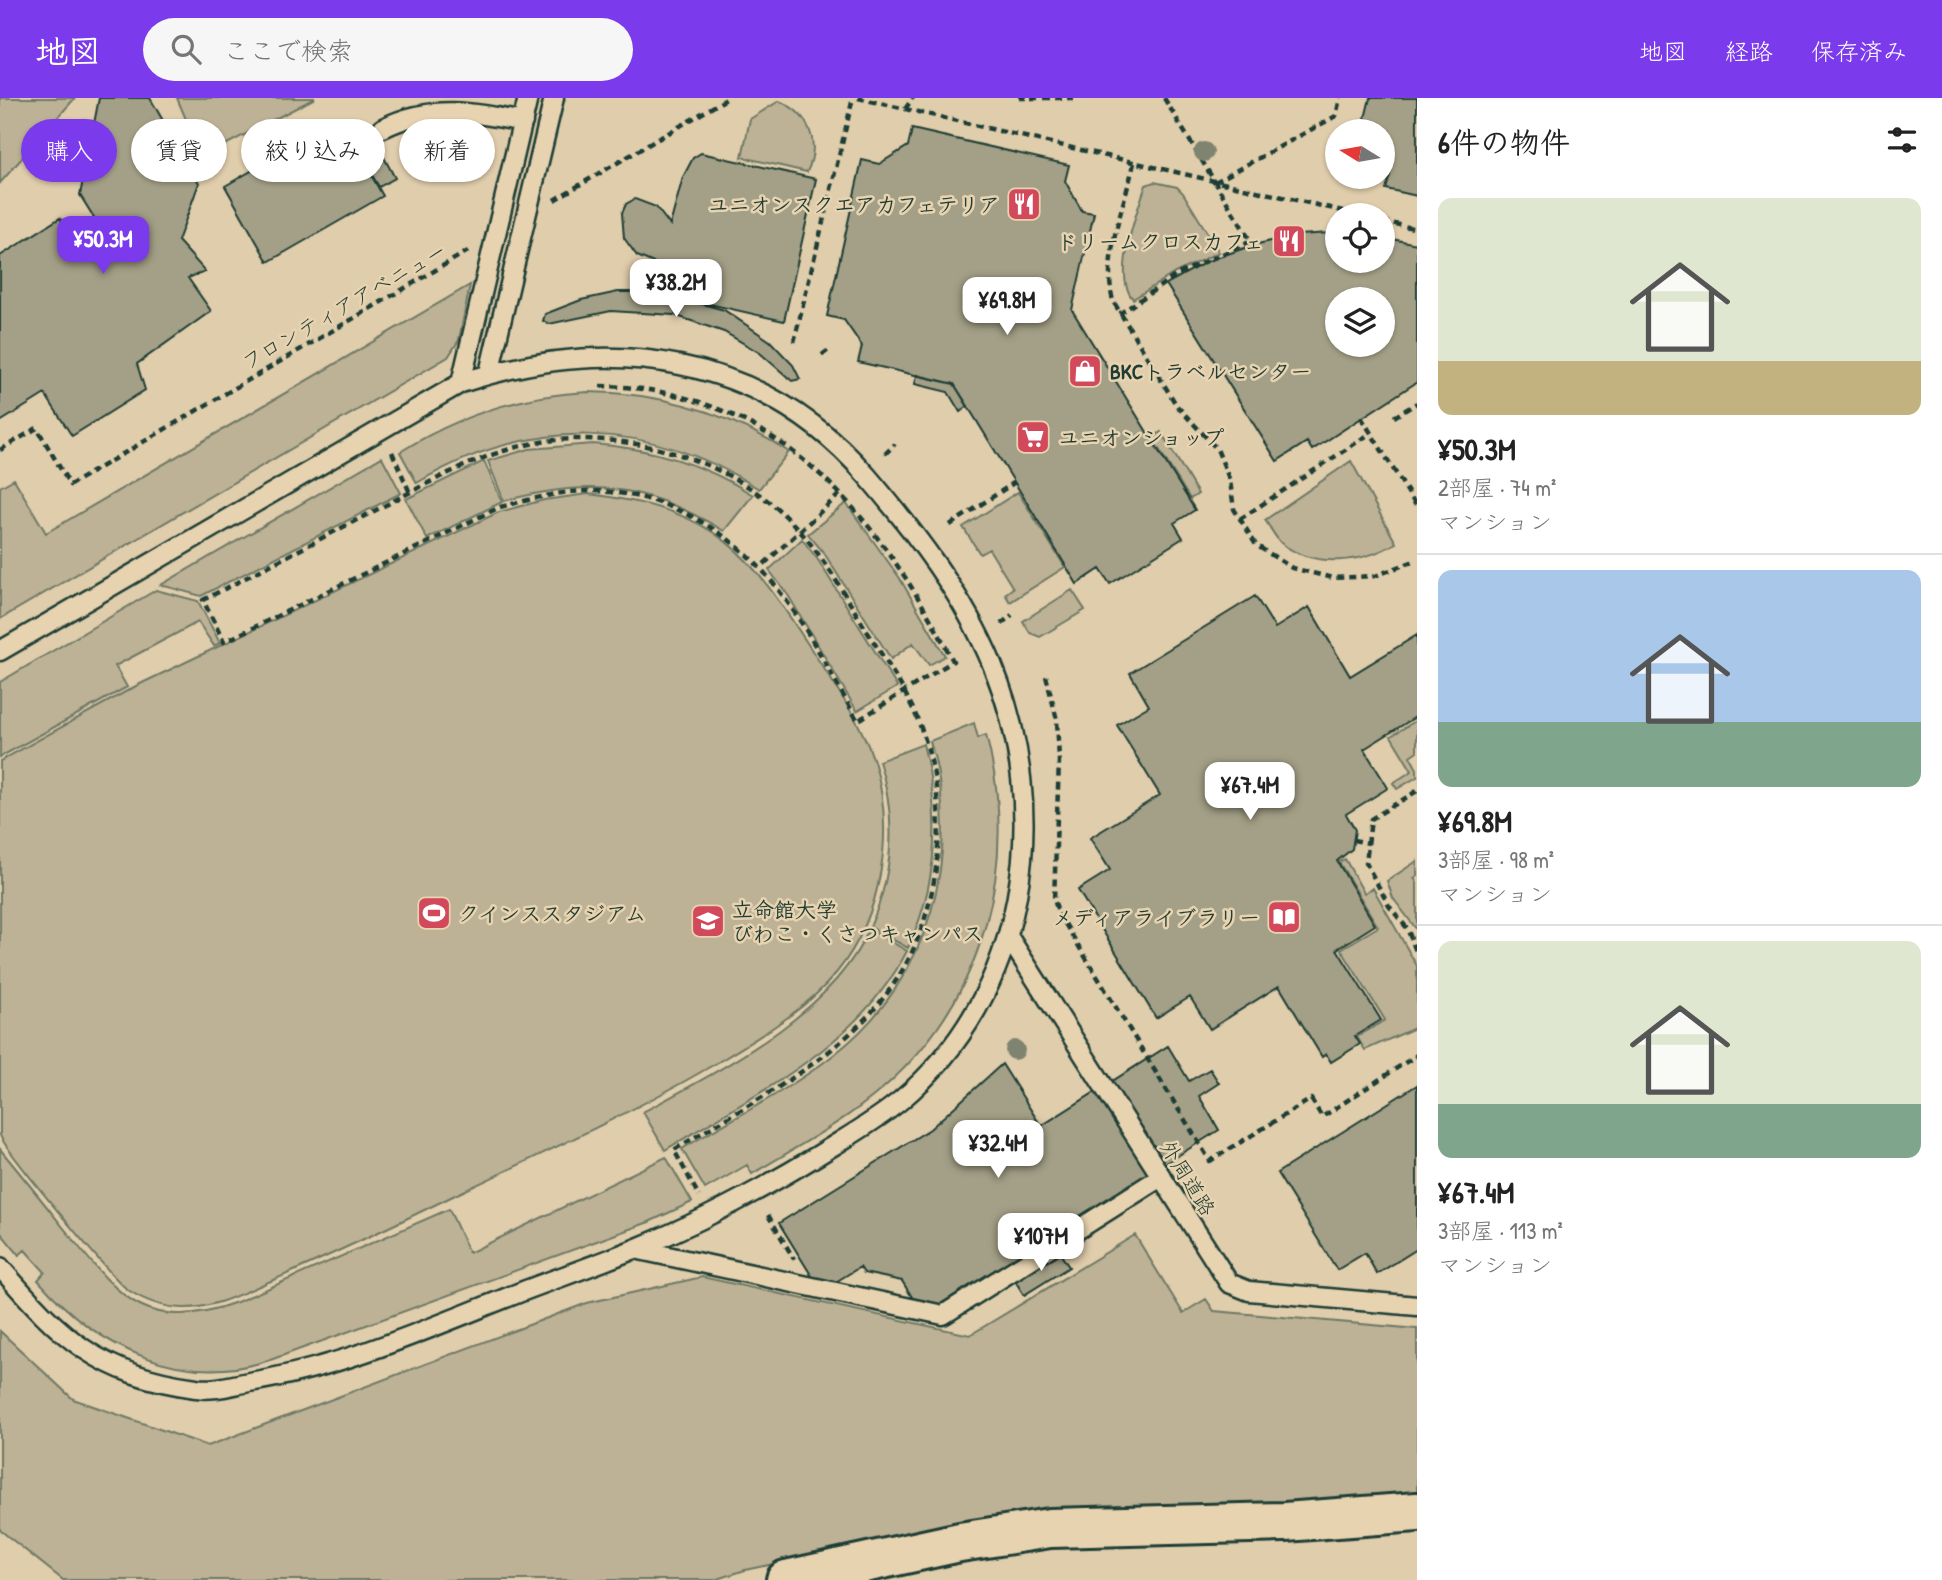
<!DOCTYPE html>
<html lang="ja">
<head>
<meta charset="utf-8">
<style>
	body { margin:0; font-family:"Patrick Hand","Klee One",sans-serif; background:#f6f6f6; color:#222; height:100vh; display:flex; flex-direction:column; font-size:26px; white-space:nowrap }
	* { box-sizing:border-box; margin:0 }
	p { font-size:23px; color:#767676 }
	.icon { flex:none; width:38px; height:38px; fill:none; stroke:currentColor; stroke-width:2; stroke-linecap:round; stroke-linejoin:round }
	.map { position:relative; flex:1; overflow:hidden }
	.drawer { display:flex; flex-direction:column; background:#fff; width:525px }
	.drawer>* { flex:none }
	.hud { position:absolute; left:21px; top:21px; width:665px; height:63px; display:flex; gap:14px }
	.needle { width:46px; rotate:281deg }
	.tools { position:absolute; left:1325px; top:21px; display:grid; gap:14px }
	.tools a { display:grid; place-items:center; width:70px; height:70px; border-radius:50%; background:#fff; box-shadow:0 2px 5px #0004; font-size:35px }
	.price { position:absolute; translate:-50% -60px; padding:0 16px; border-radius:14px; background:#fff; color:#222; font-size:23px; line-height:46px; filter:drop-shadow(0 2px 4px #0008) }
	.price::after { content:''; position:absolute; left:50%; top:42px; width:21px; height:16px; margin-left:-10px; background:inherit; clip-path:polygon(0 0,100% 0,50% 100%) }
	.price.active { background:#7c3aed; color:#fff }
	ul { padding:0; list-style:none }
	li { display:grid; align-content:center; gap:14px; height:371px; padding:0 21px }
	li+li { border-top:2px solid #e0e0e0 }
	li span { display:grid; place-items:center; height:217px; border-radius:14px; color:#555 }
	li>.icon { margin-inline-start:auto }
	span .icon { width:126px; height:126px; fill:#fffc; stroke-width:1 }
	li b { font-size:30px }
	h2 { display:flex; justify-content:space-between; align-items:center; height:84px; padding:0 21px; font-size:30px }
	.pill { padding:0 24px; border-radius:32px; background:#fff; box-shadow:0 2px 5px #0004; font-size:24px; line-height:63px }
	.pill.active { background:#7c3aed; color:#fff }
	header { display:flex; align-items:center; gap:42px; box-sizing:border-box; height:98px; padding:0 35px; background:#7c3aed; color:#fff }
	header strong { font-size:33px }
	nav { display:flex; gap:38px; margin-inline-start:auto; font-size:24px }
	.search { width:490px; height:63px; background:#f6f6f6; display:flex; align-items:center; gap:18px; box-sizing:border-box; padding:0 24px; border-radius:38px; color:#767676; font-size:26px }
	main { display:flex; flex:1; min-height:0 }
	.map>svg:first-child { display:block }
	.green { fill:#bdb296; stroke:#6e7865; stroke-width:2 }
	.building { fill:#a4a087; stroke:#1f3d34; stroke-width:2; fill-rule:evenodd }
	.lines { fill:none; stroke-linecap:round; stroke-linejoin:round }
	.service-casing { stroke:#1f3d34; stroke-width:23 }
	.tertiary-casing { stroke:#1f3d34; stroke-width:44 }
	.path { stroke:#1f3d34; stroke-width:4.5; stroke-dasharray:7 5; stroke-linecap:butt }
	.service { stroke:#e8d3b1; stroke-width:18 }
	.tertiary { stroke:#e8d3b1; stroke-width:38 }
	.tree { fill:#7f8470 }
	.labels { text-anchor:middle; dominant-baseline:central; stroke-width:5; stroke-linejoin:round; paint-order:stroke }
	.poi-label { font-size:21px; font-weight:bold; fill:#1f3d34; stroke:#e8d3b1; text-anchor:start }
	.street-label { font-size:21px; fill:#1f3d34; stroke:#e8d3b1 }
</style>
</head>
<body>
<header>
<strong>地図</strong>
<div class="search"><svg class="icon" aria-label="search" viewBox="0 0 24 24"><circle cx="10" cy="10" r="6"/><path d="M15 15l6 6"/></svg>ここで検索</div>
<nav><a>地図</a><a>経路</a><a>保存済み</a></nav>
</header>
<main>
<div class="map">
<svg width="1417" height="1482" viewBox="0 0 1417 1482">
	<rect width="100%" height="100%" fill="#e0cdac"/>
	<filter id="ink" filterUnits="userSpaceOnUse"><feTurbulence type="fractalNoise" baseFrequency=".0143" numOctaves="2"/><feDisplacementMap in="SourceGraphic" scale="14" xChannelSelector="R" yChannelSelector="G"/><feConvolveMatrix kernelMatrix="1 2 1 2 8 2 1 2 1" color-interpolation-filters="sRGB"/></filter>
	<g filter="url(#ink)">
		<path class="green" d="M0,0H75L0,85Z
			M177,0H315L202,59Z
			M779,3C809,15 821,44 807,74L742,59L750,21Z
			M1154,84L1177,89L1183,95L1219,154L1175,175L1133,201C1112,179 1137,113 1146,87Z
			M470,187L459,242L448,259L0,521V389L14,381L46,435Z
			M588,294C661,295 728,314 789,354L759,391C650,321 529,318 417,385L400,354C458,318 519,297 588,294Z
			M1161,334L1198,396L1190,401L1152,340Z
			M593,346C651,350 703,365 753,397L724,433C646,386 591,380 504,403L488,363L529,351Z
			M382,359L401,395L201,498L161,487Z
			M484,363L502,404L427,441L406,401Z
			M1351,363L1396,445C1363,465 1314,471 1281,445C1275,439 1270,429 1265,422Z
			M1018,394L1065,469L1010,504L1005,496L1013,490L989,451L980,456L963,429Z
			M588,396C719,412 747,452 815,557C836,589 862,626 874,663C895,732 883,817 837,874C808,910 764,936 725,960C638,1012 546,1054 455,1097C394,1127 334,1156 271,1183C244,1194 216,1210 185,1210C166,1210 145,1203 128,1192C113,1181 4,1051 0,1037C0,1018 0,960 0,936C0,845 0,754 0,663L136,588L499,414L544,402Z
			M846,405L899,479L945,558L929,567L913,545L891,561L824,455L808,436Z
			M802,441L818,462L897,589L857,613L788,497L769,472Z
			M156,492L198,503L220,545L214,548L198,524L115,568L127,589L0,659V584Z
			M1072,492L1085,512L1040,539L1030,535L1023,523Z
			M1417,622V653L1410,658L1417,671V679L1397,691L1393,685L1412,673L1391,638Z
			M974,625L978,640L986,637C1020,766 984,903 882,991C843,1025 796,1049 752,1076L747,1067L705,1091L682,1051C733,1020 790,992 836,955C930,881 964,756 930,643Z
			M923,646C941,715 938,785 908,850L870,829C894,775 897,720 879,663Z
			M1345,761L1364,795L1373,790L1417,868V929L1365,952L1357,939L1385,922L1341,851L1378,829L1339,764Z
			M1417,763V778L1414,780L1417,785V832L1393,800L1387,783Z
			M869,831L907,853C857,950 755,996 665,1052L643,1014C722,971 832,916 869,831Z
			M0,1051C24,1080 47,1109 71,1139C123,1204 150,1235 237,1204L449,1111L469,1155L666,1059L692,1104L649,1124L273,1261C182,1292 97,1250 38,1182L45,1174L25,1152L19,1157L0,1134Z
			M1135,1137L1183,1215L1206,1201L1214,1213L1417,1231V1395L921,1435L745,1472L715,1482H63L0,1432V1233L73,1301L208,1348L587,1205L702,1179L970,1237Z"/>
		<path class="building" d="M99,0H150L199,85L178,143L205,173L188,180L211,213L137,266L145,292L72,338L45,296L0,324V158L60,120L79,150L103,134L80,97Z
			M1370,0H1417V98L1386,91L1390,77L1382,75V33H1362Z
			M340,22L383,98L268,164L225,88Z
			M912,31L1069,67L1065,83L1082,113L1094,115L1072,212L1195,412L1174,425L1183,440L1110,486L1100,471L1077,486L954,286L858,264L862,248L844,222L827,218L862,62L879,66L908,48Z
			M379,50L395,80L379,89L362,60Z
			M701,55L816,81L784,223L670,197L663,169L637,158L624,140L622,115L626,106L635,101L656,109L670,127L683,79L693,60Z
			M1330,135H1337V163H1382V139L1417,146V284L1312,352L1307,344L1277,363L1166,186L1208,163L1253,147L1299,137ZM1337,201H1382V247H1337Z
			M644,194L670,197L724,212L770,243L793,267L800,281L792,283L760,255L724,234L674,217L611,213L549,226L543,223L545,216L581,202L618,194Z
			M917,277L954,286L968,308L960,314L948,294L915,286Z
			M1255,498L1275,530L1309,509L1350,578L1417,537V618L1364,651L1388,690L1346,716L1355,732L1352,751L1337,763L1375,827L1337,851L1381,922L1355,938L1360,946L1331,964L1326,956L1322,959L1279,888L1210,931L1190,899L1156,920L1078,792L1110,772L1090,740L1160,697L1117,627L1149,608L1130,575Z
			M1168,948L1189,983L1210,971L1219,985L1199,998L1219,1032L923,1217L902,1183L864,1175L860,1169L821,1193L779,1125L930,1031L1002,966L1041,1028Z
			M1417,987V1151L1377,1176L1365,1155L1337,1172L1277,1075Z
			M1059,1154L1069,1169L1024,1197L1014,1181Z"/>
		<g class="lines">
			<g class="service-casing">
				<path id="service" d="M383,30C431,6 472,14 523,24
					M489,275L554,0
					M461,285L528,0
					M0,553L461,285C609,236 761,255 867,378C915,434 964,498 992,566C1053,714 1027,897 901,1002C876,1023 847,1039 820,1056C761,1092 701,1124 637,1150C601,1165 563,1178 526,1192C436,1227 345,1269 249,1284C232,1287 213,1293 196,1290C99,1277 61,1240 0,1169
					M1008,838L1229,1185L1249,1193L1417,1208
					M635,1151L943,1217L1161,1079"/>
			</g>
			<g class="tertiary-casing">
				<path id="tertiary" d="M786,1482L960,1444L1050,1430L1285,1424L1417,1414"/>
			</g>
			<path class="path" d="M858,0L1360,117
				M1019,0H1073
				M1164,0L1253,147
				M905,11L913,0
				M1134,65C1124,109 1102,159 1113,203L1177,308L1217,351L1230,383L1234,411L1256,447L1292,470L1333,480L1375,478L1417,462
				M1215,84L1336,18L1340,0
				M554,102L728,0
				M1382,123L1417,131
				M1119,216L1178,176L1251,143
				M794,244L853,0
				M822,257L830,251
				M600,288C777,290 879,418 953,563L950,565L908,591L900,596L862,620L858,623C828,572 800,513 760,470C716,423 653,393 589,393C558,393 529,402 500,409L224,544L203,502C261,472 318,442 376,412C435,382 489,349 556,342C642,335 740,366 798,431C826,462 845,498 867,533C884,561 904,589 917,620C948,693 945,779 913,852C868,950 760,998 674,1052L699,1098
				M1361,319L1417,409
				M1394,319L1417,305
				M0,352L37,330L70,387L468,153
				M392,354L410,395
				M885,356L895,346
				M1240,421L1371,335
				M950,427L1015,384
				M764,466L843,393
				M1001,526L1012,517
				M1046,578L1057,622L1059,662L1054,802L1059,816L1210,1063L1311,1001L1322,1019L1417,957
				M1417,693L1371,721L1366,765L1389,808L1407,830L1417,856
				M1353,742L1369,745
				M768,1117L794,1161"/>
			<use href="#service" class="service"/>
			<use href="#tertiary" class="tertiary"/>
		</g>
		<g class="tree">
			<circle cx="1204" cy="54" r="10"/>
			<circle cx="1015" cy="952" r="10"/>
		</g>
	</g>
	<defs>
		<g id="restaurant-square" transform="scale(1.75)"><rect x="-9" y="-9" width="18" height="18" rx="4" fill="#d1495b" stroke="#e8d3b1"/><path d="M-5-6h1v4h1v-4h1v4h1v-4h1v5L-1.5 .5V6h-2V.5L-5-1ZM5-6V6H3V1.5H1.5Q1.5-4 5-6Z" fill="#fff"/></g>
		<g id="shop-square" transform="scale(1.75)"><rect x="-9" y="-9" width="18" height="18" rx="4" fill="#d1495b" stroke="#e8d3b1"/><path d="M-5-2.5h2.3a2.7 3.5 0 0 1 5.4 0H5L5.5 6h-11ZM-1.5-2.5h3a1.5 2.3 0 0 0-3 0Z" fill="#fff"/></g>
		<g id="supermarket-square" transform="scale(1.75)"><rect x="-9" y="-9" width="18" height="18" rx="4" fill="#d1495b" stroke="#e8d3b1"/><path d="M-6-5.5h2.5l.6 2H6L4.5 2H-2.5L-4.4-4H-6ZM-1.5 3.2a1.3 1.3 0 1 0 .1 0ZM3 3.2a1.3 1.3 0 1 0 .1 0Z" fill="#fff"/></g>
		<g id="stadium-square" transform="scale(1.75)"><rect x="-9" y="-9" width="18" height="18" rx="4" fill="#d1495b" stroke="#e8d3b1"/><path d="M0-5a6.5 5 0 1 0 0 10a6.5 5 0 1 0 0-10ZM-3.5-1.8h7v3.6h-7Z" fill="#fff"/></g>
		<g id="library-square" transform="scale(1.75)"><rect x="-9" y="-9" width="18" height="18" rx="4" fill="#d1495b" stroke="#e8d3b1"/><path d="M-6-4Q-3-5.5-.7-3.5V5Q-3 3-6 4ZM6-4Q3-5.5 .7-3.5V5Q3 3 6 4Z" fill="#fff"/></g>
		<g id="university-square" transform="scale(1.75)"><rect x="-9" y="-9" width="18" height="18" rx="4" fill="#d1495b" stroke="#e8d3b1"/><path d="M0-5L7-2L0 1L-7-2ZM-4 1L0 2.5L4 1V4Q0 6-4 4Z" fill="#fff"/></g>
	</defs>
	<g fill-rule="evenodd">
		<use href="#restaurant-square" x="1024" y="106"/>
		<use href="#restaurant-square" x="1289" y="143"/>
		<use href="#shop-square" x="1085" y="273"/>
		<use href="#supermarket-square" x="1033" y="339"/>
		<use href="#stadium-square" x="434" y="815"/>
		<use href="#library-square" x="1284" y="819"/>
		<use href="#university-square" x="708" y="823"/>
	</g>
	<g class="labels">
		<g class="poi-label">
			<text x="1000" y="106" text-anchor="end">ユニオンスクエアカフェテリア</text>
			<text x="1264" y="143" text-anchor="end">ドリームクロスカフェ</text>
			<text x="1110" y="273">BKCトラベルセンター</text>
			<text x="1058" y="339">ユニオンショップ</text>
			<text x="732" y="811">立命館大学<tspan x="732" dy="24">びわこ・くさつキャンパス</tspan></text>
			<text x="458" y="815">クインススタジアム</text>
			<text x="1260" y="819" text-anchor="end">メディアライブラリー</text>
		</g>
		<g class="street-label">
			<text transform="translate(344 208) rotate(-30)">フロンティアアベニュー</text>
			<text transform="translate(1188 1080) rotate(58)">外周道路</text>
		</g>
	</g>
</svg>
<div class="tools">
<a><svg class="needle" viewBox="-14 -14 28 28"><path d="M0-13l5 13h-10z" fill="#e53935"/><path d="M0 13l5-13h-10z" fill="#767676"/></svg></a>
<a><svg class="icon" aria-label="locate" viewBox="0 0 24 24"><circle cx="12" cy="12" r="6"/><path d="M12 2v4M12 18v4M2 12h4M18 12h4"/></svg></a>
<a><svg class="icon" aria-label="layers" viewBox="0 0 24 24"><path d="M12 4l9 5-9 5-9-5zM3 14l9 5 9-5"/></svg></a>
</div>
<b class="price active" style="left:103px;top:178px">¥50.3M</b>
<b class="price" style="left:676px;top:221px">¥38.2M</b>
<b class="price" style="left:1007px;top:239px">¥69.8M</b>
<b class="price" style="left:1250px;top:724px">¥67.4M</b>
<b class="price" style="left:998px;top:1082px">¥32.4M</b>
<b class="price" style="left:1041px;top:1175px">¥107M</b>
<div class="hud">
<a class="pill active">購入</a>
<a class="pill">賃貸</a>
<a class="pill">絞り込み</a>
<a class="pill">新着</a>
</div>
</div>
<section class="drawer">
<h2>6件の物件<svg class="icon" aria-label="filters" viewBox="0 0 24 24"><path d="M4 7h16M4 17h16"/><circle cx="9" cy="7" r="2"/><circle cx="15" cy="17" r="2"/></svg></h2>
<ul>
<li><span style="background:linear-gradient(#dfe7d0 75%,#c2b280 0)"><svg class="icon" aria-label="home" viewBox="0 0 24 24"><path d="M3 11l9-7 9 7M6 9v11h12V9"/></svg></span><div><b>¥50.3M</b><p>2部屋 · 74 m²</p><p>マンション</p></div></li>
<li><span style="background:linear-gradient(#a9c7e8 70%,#7fa58c 0)"><svg class="icon" aria-label="home" viewBox="0 0 24 24"><path d="M3 11l9-7 9 7M6 9v11h12V9"/></svg></span><div><b>¥69.8M</b><p>3部屋 · 98 m²</p><p>マンション</p></div></li>
<li><span style="background:linear-gradient(#dfe7d0 75%,#7fa58c 0)"><svg class="icon" aria-label="home" viewBox="0 0 24 24"><path d="M3 11l9-7 9 7M6 9v11h12V9"/></svg></span><div><b>¥67.4M</b><p>3部屋 · 113 m²</p><p>マンション</p></div></li>
</ul>
</section>
</main>
</body>
</html>
